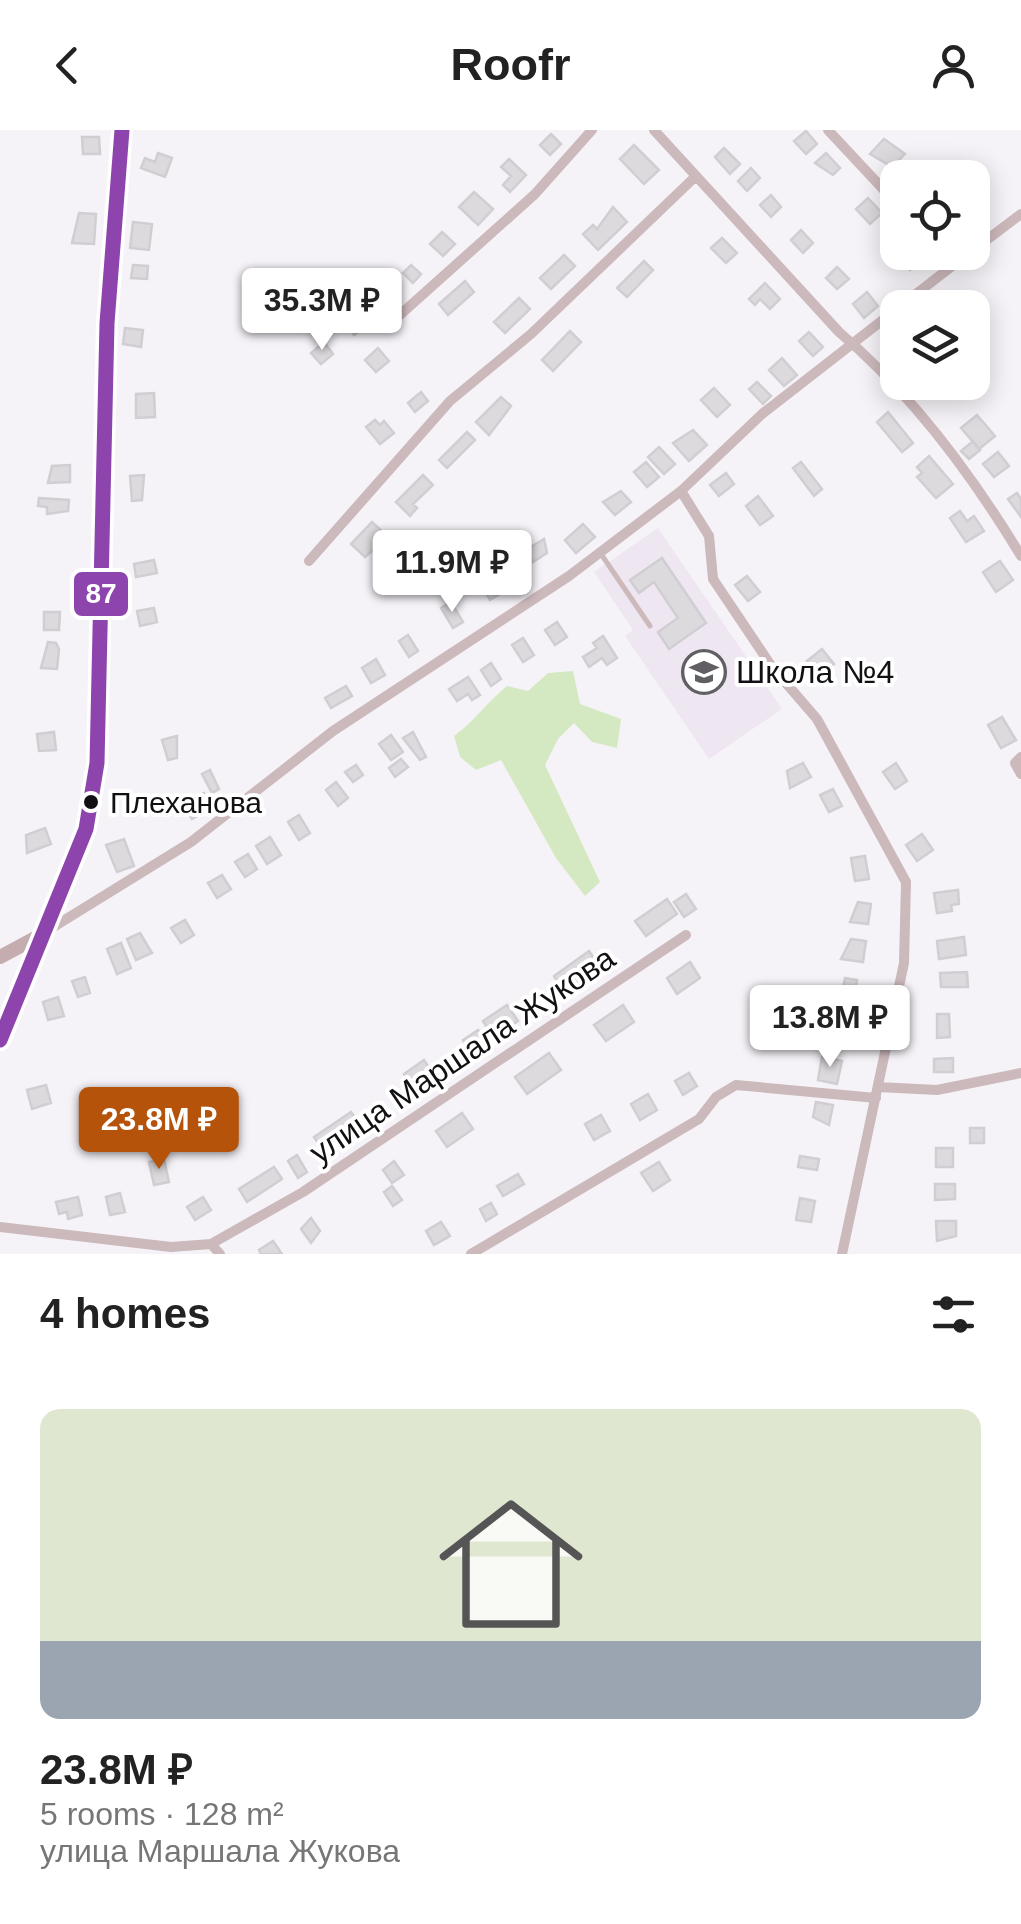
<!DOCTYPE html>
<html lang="en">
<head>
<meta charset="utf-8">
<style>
	body { margin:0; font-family:Arial,sans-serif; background:#f6f6f6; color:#222; height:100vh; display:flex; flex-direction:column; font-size:38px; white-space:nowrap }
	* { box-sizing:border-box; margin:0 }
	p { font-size:32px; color:#767676 }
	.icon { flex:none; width:55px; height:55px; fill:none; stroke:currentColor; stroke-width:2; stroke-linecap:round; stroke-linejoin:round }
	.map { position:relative; height:1124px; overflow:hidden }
	.details { display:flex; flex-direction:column; background:#fff; flex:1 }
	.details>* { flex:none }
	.controls { position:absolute; left:880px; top:30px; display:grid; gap:20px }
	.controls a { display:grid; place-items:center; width:110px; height:110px; border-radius:20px; background:#fff; box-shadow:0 5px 25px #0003; font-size:50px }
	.price { position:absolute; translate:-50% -85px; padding:0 22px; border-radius:10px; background:#fff; color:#222; font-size:32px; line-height:65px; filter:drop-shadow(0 2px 5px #0008) }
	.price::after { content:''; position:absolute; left:50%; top:60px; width:30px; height:22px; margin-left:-15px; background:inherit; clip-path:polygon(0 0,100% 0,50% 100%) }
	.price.active { background:#b45309; color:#fff }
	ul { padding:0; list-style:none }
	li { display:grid; align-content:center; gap:20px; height:530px; padding:0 40px }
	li+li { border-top:2px solid #e0e0e0 }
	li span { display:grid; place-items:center; height:310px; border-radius:20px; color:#555 }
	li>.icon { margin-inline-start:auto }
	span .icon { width:180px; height:180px; fill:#fffc; stroke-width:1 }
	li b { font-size:42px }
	h2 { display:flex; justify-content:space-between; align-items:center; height:120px; padding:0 40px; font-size:42px }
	header { display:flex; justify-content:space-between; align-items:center; height:130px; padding:0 40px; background:#fff; font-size:45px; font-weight:700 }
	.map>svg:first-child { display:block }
	.built { fill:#eee6f1 }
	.green { fill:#d4e9c1 }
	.building { fill:#dddade; stroke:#d0ced2; stroke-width:2.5 }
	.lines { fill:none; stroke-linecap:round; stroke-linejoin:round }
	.lane { stroke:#ccb9bb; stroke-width:5 }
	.street { stroke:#ccb9bb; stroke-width:10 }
	.secondary { stroke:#c4acaf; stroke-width:14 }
	.bus-1-casing { stroke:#fff; stroke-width:22 }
	.bus-1 { stroke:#8e44ad; stroke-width:15 }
	.bus-dot { fill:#131014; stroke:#fff; stroke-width:4 }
	.labels { text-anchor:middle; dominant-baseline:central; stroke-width:8; stroke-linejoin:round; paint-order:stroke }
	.bus-label { font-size:30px; fill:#131014; stroke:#fff; text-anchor:start }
	.poi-label { font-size:32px; fill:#131014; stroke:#fff; text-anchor:start }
	.street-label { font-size:32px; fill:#131014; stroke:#fff }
	.line-badge { stroke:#fff; stroke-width:4 }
	.badge-label { font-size:28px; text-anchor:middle; font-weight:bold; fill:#fff }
</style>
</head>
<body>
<header><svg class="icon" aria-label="back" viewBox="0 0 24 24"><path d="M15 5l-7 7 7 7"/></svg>Roofr<svg class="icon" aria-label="person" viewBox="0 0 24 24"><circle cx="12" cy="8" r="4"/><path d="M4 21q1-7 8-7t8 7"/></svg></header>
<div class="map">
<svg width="1021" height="1124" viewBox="0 0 1021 1124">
	<rect width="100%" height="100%" fill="#f6f3f8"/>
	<path class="built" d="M658,398L782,579L709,629L625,506L633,500L594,442Z"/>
	<path class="green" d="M573,541L580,574L621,589L617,618L592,612L574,593L558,609L545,635L600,752L585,766L556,728L501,630L476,640L460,627L454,606C475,591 486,573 507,556L528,561L548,543Z"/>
	<path class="building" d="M806,1L817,14L806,24L794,11Z
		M551,4L561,14L550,25L540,15Z
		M82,7H99L100,24H83Z
		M884,9L905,24L892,37L870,24Z
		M634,15L659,40L644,54L620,29Z
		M724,18L740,34L730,44L715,27Z
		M158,23L172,28L165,47L141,38L145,28L155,32Z
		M826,23L840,38L833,45L815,33Z
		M509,29L526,45L510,62L503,55L511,46L501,37Z
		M751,38L760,48L747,61L738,51Z
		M474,62L493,79L478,95L459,77Z
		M771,65L781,77L771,87L760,75Z
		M868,68L882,83L870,94L856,79Z
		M613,77L627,92L598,120L583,104L593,95L597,99Z
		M79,83L96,84L94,114L72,113Z
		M133,92L152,94L149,120L130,118Z
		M801,100L813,113L803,123L791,110Z
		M442,102L455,114L443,126L430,114Z
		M722,108L737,123L726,133L711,118Z
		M901,122H924L926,125L910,140Z
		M564,125L575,136L551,159L540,148Z
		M644,131L653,140L627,167L617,158Z
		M133,135L148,136L147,149L131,148Z
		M411,135L421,144L413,153L403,143Z
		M837,137L849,149L837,159L826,148Z
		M465,151L474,162L448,185L439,174Z
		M765,153L780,169L770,179L760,169L755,175L749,169Z
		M867,162L878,176L864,188L853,174Z
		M519,168L530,179L505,203L494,192Z
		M358,183L367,196L354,205L345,192Z
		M125,198L143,200L141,217L123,214Z
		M570,201L581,212L553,241L542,230Z
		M809,202L823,217L813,226L799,211Z
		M324,212L333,224L321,234L311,223Z
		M378,218L389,231L376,242L365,230Z
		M782,228L797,245L784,256L769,240Z
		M757,252L771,266L763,274L749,259Z
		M714,258L730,275L717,287L701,270Z
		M421,262L428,271L415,282L408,273Z
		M154,263L155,287L136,288V264Z
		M501,267L511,276L489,305L476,292Z
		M888,282L913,313L902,322L877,292Z
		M977,285L995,306L979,319L961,298Z
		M375,290L380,295L384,291L394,303L380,314L366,297Z
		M693,300L707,315L689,331L673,313Z
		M467,302L475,310L447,338L439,330Z
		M973,311L980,320L969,329L961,321Z
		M659,317L675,334L664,344L648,327Z
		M998,322L1009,336L994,347L983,334Z
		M929,326L953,354L936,368L917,347L922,343L917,337Z
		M646,332L659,347L647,357L634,342Z
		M801,332L822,359L814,366L793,338Z
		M70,335V352L48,353L52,336Z
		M726,343L734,354L719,366L710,355Z
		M144,345L142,370L132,371L130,346Z
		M423,345L433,355L413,374L417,378L410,386L396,372Z
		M621,361L631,372L615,385L603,372Z
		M1017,363L1021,369V387L1008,369Z
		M758,366L773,386L760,395L746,376Z
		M39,368L69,370L68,381L47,384V377L38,376Z
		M960,381L967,391L974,386L984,401L966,412L950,388Z
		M372,392L388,407L365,427L351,414Z
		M583,394L595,407L576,423L565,410Z
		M544,409L547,423L533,432L526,420Z
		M662,428L706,493L669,519L658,502L678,488L654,452L639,463L630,450Z
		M154,430L157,443L136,447L134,434Z
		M1000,431L1013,450L996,462L983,442Z
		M511,433L517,453L490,470L481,454Z
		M747,446L760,462L748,471L735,455Z
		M451,472L463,492L453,498L441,478Z
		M154,478L157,492L140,496L137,481Z
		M44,482H60L59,500H44Z
		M557,492L567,507L555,515L545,500Z
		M408,505L418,521L409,527L399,511Z
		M603,506L617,528L607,535L602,528L589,537L583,527L597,518L593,513Z
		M523,508L534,525L523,532L512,515Z
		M48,512L56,513L59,519L57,539L41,538Z
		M822,519L834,534L819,546L807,531Z
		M376,529L385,545L371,553L362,538Z
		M491,533L501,549L491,556L481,540Z
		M468,547L480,565L472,570L468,564L457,571L449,559Z
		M346,556L352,566L331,578L325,568Z
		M1002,587L1016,610L1001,618L988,595Z
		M54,602L56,620L39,621L37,604Z
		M413,602L426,627L420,630L403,608Z
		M391,605L403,622L391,630L379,614Z
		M177,606V628L168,630L162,610Z
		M401,629L408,637L395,647L389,638Z
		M803,633L811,647L790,658L787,641Z
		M896,633L907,651L895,659L883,642Z
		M356,635L363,645L353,652L345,642Z
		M210,640L219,659L212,663L202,644Z
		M336,652L348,668L338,676L326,660Z
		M833,659L842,676L829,682L820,665Z
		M204,663L212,677L192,689L183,675Z
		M299,685L310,703L299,710L288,692Z
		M45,698L51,714L27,723L26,705Z
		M922,704L933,720L917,731L906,715Z
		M270,707L281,725L267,734L256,716Z
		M124,709L134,736L117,742L106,715Z
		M248,724L257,739L245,747L235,732Z
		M865,726L869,749L855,751L851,728Z
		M222,745L231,759L217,768L208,753Z
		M958,760L959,774L951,775L952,781L937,783L934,763Z
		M686,764L696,779L684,787L674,772Z
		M667,769L677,784L646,806L635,791Z
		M858,772L871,774L868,794L850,792Z
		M185,790L194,805L181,813L171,798Z
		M140,803L152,823L136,830L127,809Z
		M964,807L966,825L939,829L937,811Z
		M851,809L866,811L863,832L841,829Z
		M121,813L131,838L117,844L107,819Z
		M589,821L600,837L564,862L554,846Z
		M690,832L700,848L677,864L667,848Z
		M967,842L968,857H941L940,843Z
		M85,847L90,863L78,867L72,851Z
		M845,848L857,850L854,867L842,864Z
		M58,867L64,886L48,890L43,872Z
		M507,875L518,891L494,908L483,891Z
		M623,875L634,892L606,911L594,895Z
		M840,879L852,881L848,900L836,898Z
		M937,884H949L950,907L937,908Z
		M478,900L486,913L472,923L463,910Z
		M549,923L561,940L527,964L515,947Z
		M822,927L842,931L837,954L818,950Z
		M953,928V942H934V929Z
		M424,930L436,948L410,965L402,953L408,949L404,944Z
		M689,943L697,956L683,965L675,951Z
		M46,955L51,973L32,979L27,960Z
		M648,964L657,980L640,990L631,974Z
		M816,972L833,975L829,995L813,987Z
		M351,982L361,996L324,1022L314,1007Z
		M462,983L473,999L447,1017L436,1001Z
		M601,985L610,1001L594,1010L585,994Z
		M970,998H984V1013H970Z
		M936,1018H953V1037H936Z
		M297,1025L307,1042L298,1048L288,1031Z
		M800,1026L819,1029L817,1040L798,1037Z
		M164,1029L169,1052L154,1055L149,1032Z
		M394,1031L404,1045L392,1053L383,1040Z
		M659,1032L670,1050L653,1061L641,1043Z
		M274,1037L282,1049L247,1072L239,1059Z
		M518,1044L524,1054L503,1066L497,1056Z
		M935,1054H955V1069L935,1070Z
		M392,1056L402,1070L393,1076L384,1062Z
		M120,1063L125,1082L110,1085L106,1067Z
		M78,1067L82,1085L68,1089L67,1082L59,1084L56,1072Z
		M203,1067L211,1080L195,1090L187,1077Z
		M800,1068L815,1071L811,1092L796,1090Z
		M491,1073L497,1084L486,1091L480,1079Z
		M311,1088L320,1101L311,1113L301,1099Z
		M936,1091H956V1106L937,1111Z
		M441,1092L450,1106L434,1115L426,1101Z
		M273,1111L282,1124H261L259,1120Z"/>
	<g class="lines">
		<path class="lane" d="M601,424L650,496"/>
		<path class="street" d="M654,0L839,202C912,264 972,345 1021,426
			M828,0L898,75
			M972,121L1021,84
			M942,122L953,134
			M392,192L535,64L592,0
			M681,361L709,406L713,449L772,537L817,589L906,752L904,833L842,1124
			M309,431L450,271L531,204L696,46
			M1021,627L1015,633L1021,644
			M42,804L191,712L333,601L569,446L681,361L762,284L970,122
			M878,957L937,960L1021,943
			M0,1097L171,1117L211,1114L220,1124
			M211,1114L303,1062L686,805
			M471,1124L699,989L716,967L736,955L876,968"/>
		<path class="secondary" d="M0,827L41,805
			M0,910L86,699L97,633L107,193L122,0"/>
		<g class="bus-1-casing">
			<path id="bus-1" d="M0,910L86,699L97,633L107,193L122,0"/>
		</g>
		<use href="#bus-1" class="bus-1"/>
	</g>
	<defs>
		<g id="school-ring" transform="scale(2.25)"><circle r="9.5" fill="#fff" stroke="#625f64" stroke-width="1.5"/><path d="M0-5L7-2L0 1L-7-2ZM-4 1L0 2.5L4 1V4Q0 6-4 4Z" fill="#625f64"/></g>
	</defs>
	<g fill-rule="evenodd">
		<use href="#school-ring" x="704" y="542"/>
	</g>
	<circle class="bus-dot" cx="91" cy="672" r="9"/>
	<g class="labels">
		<g class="bus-label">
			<text x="110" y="672">Плеханова</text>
		</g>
		<g class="poi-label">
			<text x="736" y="542">Школа №4</text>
		</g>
		<g class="street-label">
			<text transform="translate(462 925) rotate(-34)">улица Маршала Жукова</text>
		</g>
	</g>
	<rect class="line-badge" x="72" y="440" width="58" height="48" rx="10" fill="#8e44ad"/>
	<g class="badge-label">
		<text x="101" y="473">87</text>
	</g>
</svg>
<div class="controls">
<a><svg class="icon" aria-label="locate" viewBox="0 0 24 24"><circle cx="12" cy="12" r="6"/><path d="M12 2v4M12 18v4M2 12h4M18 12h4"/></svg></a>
<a><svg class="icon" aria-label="layers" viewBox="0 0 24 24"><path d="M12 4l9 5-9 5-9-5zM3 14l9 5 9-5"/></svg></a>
</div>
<b class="price" style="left:322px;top:223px">35.3M ₽</b>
<b class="price" style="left:452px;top:485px">11.9M ₽</b>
<b class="price" style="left:830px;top:940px">13.8M ₽</b>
<b class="price active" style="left:159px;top:1042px">23.8M ₽</b>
</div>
<section class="details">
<h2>4 homes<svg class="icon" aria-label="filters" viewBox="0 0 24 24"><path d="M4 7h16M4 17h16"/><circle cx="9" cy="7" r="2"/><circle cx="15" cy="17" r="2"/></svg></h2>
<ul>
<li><span style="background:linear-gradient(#dfe7d0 75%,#9aa5b1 0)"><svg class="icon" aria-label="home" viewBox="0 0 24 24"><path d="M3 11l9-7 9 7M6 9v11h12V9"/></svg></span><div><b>23.8M ₽</b><p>5 rooms · 128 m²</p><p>улица Маршала Жукова</p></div></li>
</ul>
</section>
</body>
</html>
